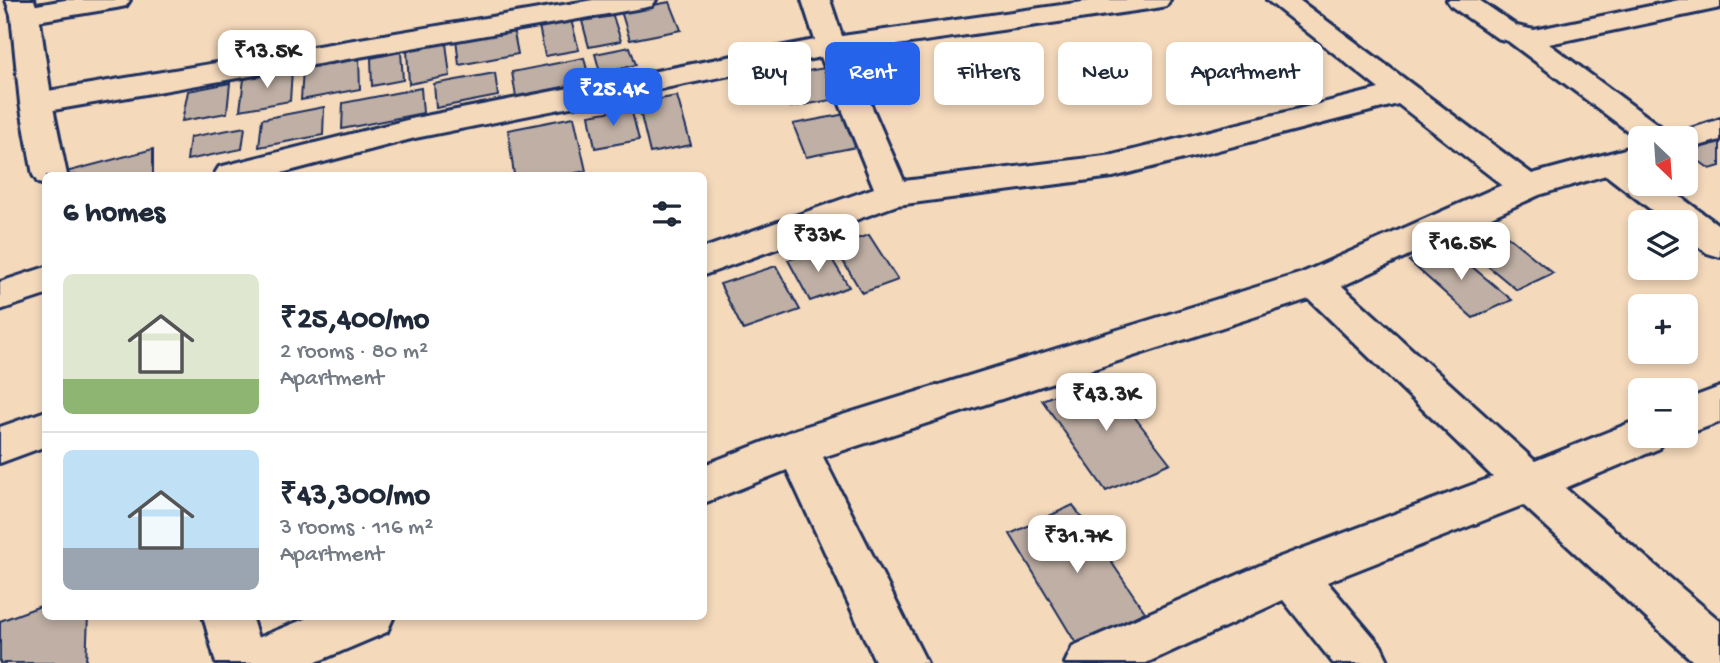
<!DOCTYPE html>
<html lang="en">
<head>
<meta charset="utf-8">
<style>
	body { margin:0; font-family:"Gochi Hand",sans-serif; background:#f2f2f3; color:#1f2937; height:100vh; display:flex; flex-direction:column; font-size:26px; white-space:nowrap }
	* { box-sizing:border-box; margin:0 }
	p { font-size:23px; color:#747a83 }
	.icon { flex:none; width:38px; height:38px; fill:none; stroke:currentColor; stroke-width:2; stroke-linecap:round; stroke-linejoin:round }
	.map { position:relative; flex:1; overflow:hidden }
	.drawer { position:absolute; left:42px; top:172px; width:665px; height:448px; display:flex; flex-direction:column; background:#fff; border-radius:10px; box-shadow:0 4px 10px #0003 }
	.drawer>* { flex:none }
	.guide { position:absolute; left:728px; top:42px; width:665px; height:63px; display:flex; gap:14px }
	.needle { width:46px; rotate:155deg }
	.tools { position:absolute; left:1628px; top:126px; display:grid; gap:14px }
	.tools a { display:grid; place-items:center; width:70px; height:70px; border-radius:10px; background:#fff; box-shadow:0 4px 10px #0003; font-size:35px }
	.price { position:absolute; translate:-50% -60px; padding:0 16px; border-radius:14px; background:#fff; color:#222; font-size:23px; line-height:46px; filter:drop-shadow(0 2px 4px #0008) }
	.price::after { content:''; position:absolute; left:50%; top:42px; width:21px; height:16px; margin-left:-10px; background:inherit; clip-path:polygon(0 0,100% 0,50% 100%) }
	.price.active { background:#2563eb; color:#fff }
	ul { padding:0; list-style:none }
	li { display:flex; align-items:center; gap:21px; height:175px; padding:0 21px }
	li+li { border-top:2px solid #e0e1e3 }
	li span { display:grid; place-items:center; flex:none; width:196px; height:140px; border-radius:10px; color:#555 }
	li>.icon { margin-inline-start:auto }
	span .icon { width:84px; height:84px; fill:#fffc; stroke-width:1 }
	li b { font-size:30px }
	h2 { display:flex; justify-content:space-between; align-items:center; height:84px; padding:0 21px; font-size:30px }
	.tag { padding:0 24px; border-radius:10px; background:#fff; box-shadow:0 4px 10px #0003; font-size:24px; line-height:63px }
	.tag.active { background:#2563eb; color:#fff }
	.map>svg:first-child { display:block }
	.building { fill:#bfafa4; stroke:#1b2f5e; stroke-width:2 }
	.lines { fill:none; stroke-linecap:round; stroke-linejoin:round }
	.minor-casing { stroke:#1b2f5e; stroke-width:6 }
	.major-casing { stroke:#1b2f5e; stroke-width:6 }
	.minor { fill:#f4d9bb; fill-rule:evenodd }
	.major { fill:#f4d9bb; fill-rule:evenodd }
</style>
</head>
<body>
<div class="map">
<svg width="1720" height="663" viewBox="0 0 1720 663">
	<rect width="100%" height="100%" fill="#f4d9bb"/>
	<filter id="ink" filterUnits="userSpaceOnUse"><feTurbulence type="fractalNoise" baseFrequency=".0143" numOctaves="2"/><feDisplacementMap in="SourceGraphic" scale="14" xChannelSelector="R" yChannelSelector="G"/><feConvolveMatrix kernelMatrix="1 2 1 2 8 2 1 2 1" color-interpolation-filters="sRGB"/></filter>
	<g filter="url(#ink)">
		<path class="building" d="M670,2L681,30L630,40L621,11Z
			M613,16L621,41L589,47L582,21Z
			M571,20L579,50L545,56L539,26Z
			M513,28L518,54L459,65L456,38Z
			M446,43L450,76L409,84L407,50Z
			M630,47L636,65L600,72L595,54Z
			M401,52L403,80L372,86L371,58Z
			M359,58L360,89L301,100L303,68Z
			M584,58L590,82L516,97L512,72Z
			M830,67L843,98L791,107L779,76Z
			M292,70L290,101L240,110L244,79Z
			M495,73L498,96L436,108L434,84Z
			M230,83L227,113L182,121L188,91Z
			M421,88L423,113L342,129L343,103Z
			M677,96L691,145L650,153L638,103Z
			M324,107L323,135L259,147L262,119Z
			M631,108L639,140L595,148L589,115Z
			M846,114L861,146L806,157L793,124Z
			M574,117L586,171L565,175H514L508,130Z
			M245,127L242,149L187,160L190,137Z
			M1720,134V166L1710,169L1685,151V143Z
			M153,149V175H66V172Z
			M1490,222L1553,273L1517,290L1454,238Z
			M869,235L898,280L862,293L834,246Z
			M1447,246L1512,300L1473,318L1409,261Z
			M825,248L849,287L810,301L788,260Z
			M776,266L800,310L743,330L720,284Z
			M1103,376L1170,463L1106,491L1042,400Z
			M1073,505L1145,612L1077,645L1010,534Z
			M46,604V616H88L86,663H0V621Z"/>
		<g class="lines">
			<g class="minor-casing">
				<path id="minor" d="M65,0H130L126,6L116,8L25,23L15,21L11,15L15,9Z
					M593,0H656L652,6L642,8L36,113L25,110L20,103L25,96L36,93Z
					M802,0H830L842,36L1097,0H1170L1166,6L1156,8L848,52L904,181L1113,155L1379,89L1267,0H1299L1532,174L1640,145V184H1663L1720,226V257L1707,253L1685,236V222H1667L1606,175L1539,195L1342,286L1535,461L1640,419V436H1664L1658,449L1565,488L1720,621V663H1695L1523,505L1327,582L1381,646L1389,663H1333L1283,600L1146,663H1065L1073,646L1275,559L1493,477L1309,299L823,457L927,663H876L787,470L704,503V465L797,429L1302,273L1502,185L1398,104L1113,177L897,205L704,275V248L874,188L821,57L415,138L274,175H214L219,167L415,118L815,40Z
					M1447,0H1479L1517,26L1534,30L1679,0H1720V8L1549,44L1672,135L1720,119V140L1685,150V138L1640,140L1508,41L1497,38L1451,6Z
					M46,267V295L0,310V282Z
					M1720,387V422L1685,435V400Z
					M46,411V446L0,463V427Z
					M312,616H394L387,632L314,663H230L238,646Z"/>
			</g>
			<g class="major-casing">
				<path id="major" d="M6,0H34L39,15L52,103L67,175H46V185L38,183L33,175L20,103L11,15Z
					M203,616H251L266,663H216Z"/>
			</g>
			<use href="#minor" class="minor"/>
			<use href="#major" class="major"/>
		</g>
	</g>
</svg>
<div class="tools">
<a><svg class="needle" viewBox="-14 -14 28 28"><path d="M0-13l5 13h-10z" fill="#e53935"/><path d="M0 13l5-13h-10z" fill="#747a83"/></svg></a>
<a><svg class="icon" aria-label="layers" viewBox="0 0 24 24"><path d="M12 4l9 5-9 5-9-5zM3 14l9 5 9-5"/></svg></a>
<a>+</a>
<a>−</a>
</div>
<b class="price" style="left:267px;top:90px">₹13.5K</b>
<b class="price active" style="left:613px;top:128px">₹25.4K</b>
<b class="price" style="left:818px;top:274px">₹33K</b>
<b class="price" style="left:1461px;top:282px">₹16.5K</b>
<b class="price" style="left:1106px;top:433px">₹43.3K</b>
<b class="price" style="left:1077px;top:575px">₹31.7K</b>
<div class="guide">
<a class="tag">Buy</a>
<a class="tag active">Rent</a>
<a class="tag">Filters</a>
<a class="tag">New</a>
<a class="tag">Apartment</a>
</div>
<section class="drawer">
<h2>6 homes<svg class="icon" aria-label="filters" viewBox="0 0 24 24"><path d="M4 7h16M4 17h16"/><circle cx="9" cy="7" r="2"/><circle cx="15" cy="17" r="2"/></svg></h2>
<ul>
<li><span style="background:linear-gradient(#dfe7d0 75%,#8fb573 0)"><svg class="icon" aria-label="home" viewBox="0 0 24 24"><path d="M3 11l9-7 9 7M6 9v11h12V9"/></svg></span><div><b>₹25,400/mo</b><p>2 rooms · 80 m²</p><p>Apartment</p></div></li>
<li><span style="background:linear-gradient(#bfe0f5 70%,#9aa5b1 0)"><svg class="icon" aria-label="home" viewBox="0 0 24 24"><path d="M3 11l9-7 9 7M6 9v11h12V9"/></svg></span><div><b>₹43,300/mo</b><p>3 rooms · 116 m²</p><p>Apartment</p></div></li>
</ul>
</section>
</div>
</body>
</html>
